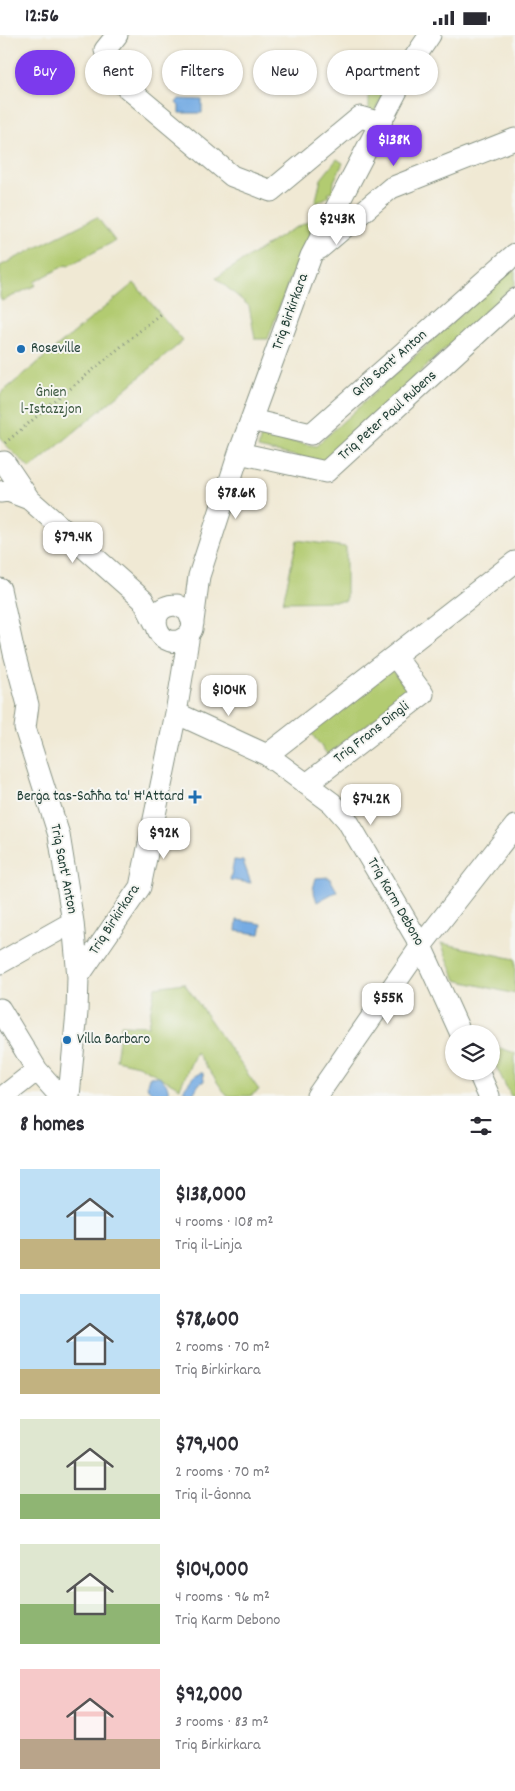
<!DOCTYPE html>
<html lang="en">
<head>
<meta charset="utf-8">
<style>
	body { margin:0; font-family:Dekko,sans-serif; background:#f2f2f3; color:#2b2b33; height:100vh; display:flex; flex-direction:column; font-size:19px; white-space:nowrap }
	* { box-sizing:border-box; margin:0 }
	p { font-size:16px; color:#7c7c81 }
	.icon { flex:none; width:28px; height:28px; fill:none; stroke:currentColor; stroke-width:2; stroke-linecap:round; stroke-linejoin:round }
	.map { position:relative; height:1061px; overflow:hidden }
	.panel { display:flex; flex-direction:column; background:#fff; flex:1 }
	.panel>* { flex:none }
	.top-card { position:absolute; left:15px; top:15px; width:485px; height:45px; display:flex; gap:10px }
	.buttons { position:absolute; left:445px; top:990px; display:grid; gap:10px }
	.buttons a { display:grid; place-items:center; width:55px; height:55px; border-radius:50%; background:#fff; box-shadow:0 1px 4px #0004; font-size:25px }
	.price { position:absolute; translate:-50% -42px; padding:0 11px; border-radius:10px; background:#fff; color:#222; font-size:16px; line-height:32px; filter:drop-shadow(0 1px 2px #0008) }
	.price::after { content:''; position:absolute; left:50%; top:30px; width:15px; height:11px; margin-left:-8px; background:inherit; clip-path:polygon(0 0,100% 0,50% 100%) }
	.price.active { background:#7c3aed; color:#fff }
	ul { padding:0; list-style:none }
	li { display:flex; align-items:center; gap:15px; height:125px; padding:0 20px }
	li span { display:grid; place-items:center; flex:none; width:140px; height:100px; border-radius:0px; color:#555 }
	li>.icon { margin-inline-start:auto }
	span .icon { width:60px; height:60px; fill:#fffc; stroke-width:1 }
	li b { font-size:21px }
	h2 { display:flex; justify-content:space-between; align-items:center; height:60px; padding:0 20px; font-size:21px }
	.tag { padding:0 18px; border-radius:22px; background:#fff; box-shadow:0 1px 4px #0004; font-size:18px; line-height:45px }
	.tag.active { background:#7c3aed; color:#fff }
	.status { display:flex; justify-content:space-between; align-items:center; height:35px; padding:0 25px; background:#fff; direction:ltr }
	.status svg { height:14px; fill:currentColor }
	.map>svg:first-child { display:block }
	.green { fill:#b2cb71; stroke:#688452 }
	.water { fill:#75abe3; stroke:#4a748c }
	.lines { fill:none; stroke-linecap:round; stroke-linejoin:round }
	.minor-casing { stroke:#889384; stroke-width:23 }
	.path { stroke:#889384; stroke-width:3; stroke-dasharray:1 4; stroke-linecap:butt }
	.minor { stroke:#fff; stroke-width:21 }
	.poi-dot { fill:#1f6fb2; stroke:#f6f6f2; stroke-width:2 }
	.labels { text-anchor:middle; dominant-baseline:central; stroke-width:4; stroke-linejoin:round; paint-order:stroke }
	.street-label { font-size:15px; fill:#1f3d34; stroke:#f6f6f2 }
	.poi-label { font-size:15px; fill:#1f3d34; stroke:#f6f6f2; text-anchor:start }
	.park-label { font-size:15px; fill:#3c5940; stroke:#f6f6f2 }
</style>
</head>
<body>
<div class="status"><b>12:56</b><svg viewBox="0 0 49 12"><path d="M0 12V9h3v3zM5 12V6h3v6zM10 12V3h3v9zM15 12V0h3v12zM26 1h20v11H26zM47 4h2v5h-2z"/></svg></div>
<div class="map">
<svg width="515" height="1061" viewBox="0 0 515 1061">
	<rect width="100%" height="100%" fill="#f6f6f2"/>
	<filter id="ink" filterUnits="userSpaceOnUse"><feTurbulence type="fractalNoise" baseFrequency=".02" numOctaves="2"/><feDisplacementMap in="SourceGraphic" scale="10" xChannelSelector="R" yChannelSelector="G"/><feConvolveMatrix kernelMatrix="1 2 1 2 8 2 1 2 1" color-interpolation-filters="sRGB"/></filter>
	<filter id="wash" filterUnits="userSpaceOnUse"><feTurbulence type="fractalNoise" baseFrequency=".0096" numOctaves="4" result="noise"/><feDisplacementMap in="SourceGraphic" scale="20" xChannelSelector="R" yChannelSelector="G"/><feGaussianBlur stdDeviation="1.12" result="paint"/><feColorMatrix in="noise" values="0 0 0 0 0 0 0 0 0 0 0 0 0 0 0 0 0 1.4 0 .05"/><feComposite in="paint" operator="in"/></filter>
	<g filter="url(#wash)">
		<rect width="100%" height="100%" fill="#f0e9d4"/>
		<path class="green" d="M374,31L388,39V47L374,78L369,75V62L360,50Z
			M337,124L343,128L334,146L333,156L328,159L329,161L315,169L321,144Z
			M320,181L287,251L268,304H255L249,271L216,243L289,196Z
			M97,182L115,206L68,231L66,230L34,247L36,250L2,266L0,262V231Z
			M515,230V249L323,427L258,413L261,401L316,411Z
			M134,248L183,306L30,434L0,404V359Z
			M297,505L346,512V566L283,567Z
			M391,634L409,657L328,720L310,697Z
			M441,908L515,924V959L456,945Z
			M184,948L259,1055L250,1061H227L196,1017L180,1053L138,1030L116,1025L121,990L148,991L155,952Z
			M491,1010L515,1018V1061H511L491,1022Z"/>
		<path class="water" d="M179,64L202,65V78H179V71L176,68Z
			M234,825L243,826L251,848L230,845Z
			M329,842L337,856L317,867L313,854L316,843Z
			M237,885L262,889L260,899L236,896Z
			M200,1038H203L204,1046L199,1049L192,1061L183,1055L193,1042Z
			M159,1041L167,1050L169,1058L167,1061H156L148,1054L147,1049L149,1042Z"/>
	</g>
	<g filter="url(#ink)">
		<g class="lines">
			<g class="minor-casing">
				<path id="minor" d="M117,0L105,15L112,40L232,141L271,156L360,82L381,88
					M319,214L391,153L515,104
					M251,385L311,399L515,219
					M239,418L326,437L515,264
					M0,428L4,427L29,464L143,565L156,590
					M0,457L8,456L29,464
					M0,554L14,618L28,670L25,693L59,800L73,887L78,942L77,977L69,1061
					M189,599C161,626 138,570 177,570L188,576L193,588
					M176,678L267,720L332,768L347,785L421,911L461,999
					M267,720L515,527
					M307,749L423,659L395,621
					M0,928L73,887
					M78,942L140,852L176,678L189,599L192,594L199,541L239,418L311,221L413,25L430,0
					M0,974L37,1035L60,1061
					M478,1036L489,1061
					M4,1061L37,1035
					M317,1061L421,911L515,791"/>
			</g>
			<path class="path" d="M5,408L160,279"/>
			<use href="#minor" class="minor"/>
		</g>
	</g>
	<g class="poi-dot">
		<circle cx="21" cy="314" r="5"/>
		<path d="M192.5 754.5h5v5h5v5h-5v5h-5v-5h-5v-5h5z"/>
		<circle cx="67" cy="1005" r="5"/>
	</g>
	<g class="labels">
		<g class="street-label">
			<text transform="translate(291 277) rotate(-70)">Triq Birkirkara</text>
			<text transform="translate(390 329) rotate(-41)">Qrib Sant' Anton</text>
			<text transform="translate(388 381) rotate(-42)">Triq Peter Paul Rubens</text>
			<text transform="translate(372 698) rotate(-38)">Triq Frans Dingli</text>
			<text transform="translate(63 834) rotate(79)">Triq Sant' Anton</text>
			<text transform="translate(395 867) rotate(60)">Triq Karm Debono</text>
			<text transform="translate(115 885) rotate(-57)">Triq Birkirkara</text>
		</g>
		<g class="poi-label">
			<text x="31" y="314">Roseville</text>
			<text x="184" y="762" text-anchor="end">Berġa tas-Saħħa ta' Ħ'Attard</text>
			<text x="77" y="1005">Villa Barbaro</text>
		</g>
		<g class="park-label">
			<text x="51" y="358">Ġnien<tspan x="51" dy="17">l-Istazzjon</tspan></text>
		</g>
	</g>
</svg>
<div class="buttons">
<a><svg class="icon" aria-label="layers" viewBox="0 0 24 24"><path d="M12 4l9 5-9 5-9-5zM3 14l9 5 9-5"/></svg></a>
</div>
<b class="price active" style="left:394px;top:132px">$138K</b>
<b class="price" style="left:337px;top:211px">$243K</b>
<b class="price" style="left:236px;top:485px">$78.6K</b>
<b class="price" style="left:73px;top:529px">$79.4K</b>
<b class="price" style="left:229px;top:682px">$104K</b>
<b class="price" style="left:371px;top:791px">$74.2K</b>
<b class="price" style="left:164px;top:825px">$92K</b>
<b class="price" style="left:388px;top:990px">$55K</b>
<div class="top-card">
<a class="tag active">Buy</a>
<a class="tag">Rent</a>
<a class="tag">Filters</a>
<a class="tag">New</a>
<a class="tag">Apartment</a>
</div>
</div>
<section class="panel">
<h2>8 homes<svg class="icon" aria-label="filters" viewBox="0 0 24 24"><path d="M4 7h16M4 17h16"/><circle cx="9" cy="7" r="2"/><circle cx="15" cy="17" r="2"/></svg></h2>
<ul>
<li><span style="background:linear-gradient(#bfe0f5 70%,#c2b280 0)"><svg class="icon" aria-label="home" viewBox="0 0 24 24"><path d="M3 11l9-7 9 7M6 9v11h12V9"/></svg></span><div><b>$138,000</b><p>4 rooms · 108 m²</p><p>Triq il-Linja</p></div></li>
<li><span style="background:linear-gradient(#bfe0f5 75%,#c2b280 0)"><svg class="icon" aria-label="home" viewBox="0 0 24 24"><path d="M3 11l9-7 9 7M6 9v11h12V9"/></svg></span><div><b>$78,600</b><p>2 rooms · 70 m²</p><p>Triq Birkirkara</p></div></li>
<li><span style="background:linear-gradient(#dfe7d0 75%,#8fb573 0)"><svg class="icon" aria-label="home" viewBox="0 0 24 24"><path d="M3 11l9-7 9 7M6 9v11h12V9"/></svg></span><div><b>$79,400</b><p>2 rooms · 70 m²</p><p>Triq il-Ġonna</p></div></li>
<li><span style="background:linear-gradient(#dfe7d0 60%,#8fb573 0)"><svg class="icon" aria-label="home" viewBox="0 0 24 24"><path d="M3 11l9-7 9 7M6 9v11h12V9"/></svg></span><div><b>$104,000</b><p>4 rooms · 96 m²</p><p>Triq Karm Debono</p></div></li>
<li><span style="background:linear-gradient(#f6c9c9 70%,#b9a48a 0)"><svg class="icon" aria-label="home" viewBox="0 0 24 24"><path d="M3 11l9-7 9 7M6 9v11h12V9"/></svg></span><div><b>$92,000</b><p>3 rooms · 83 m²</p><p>Triq Birkirkara</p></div></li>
</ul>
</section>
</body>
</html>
